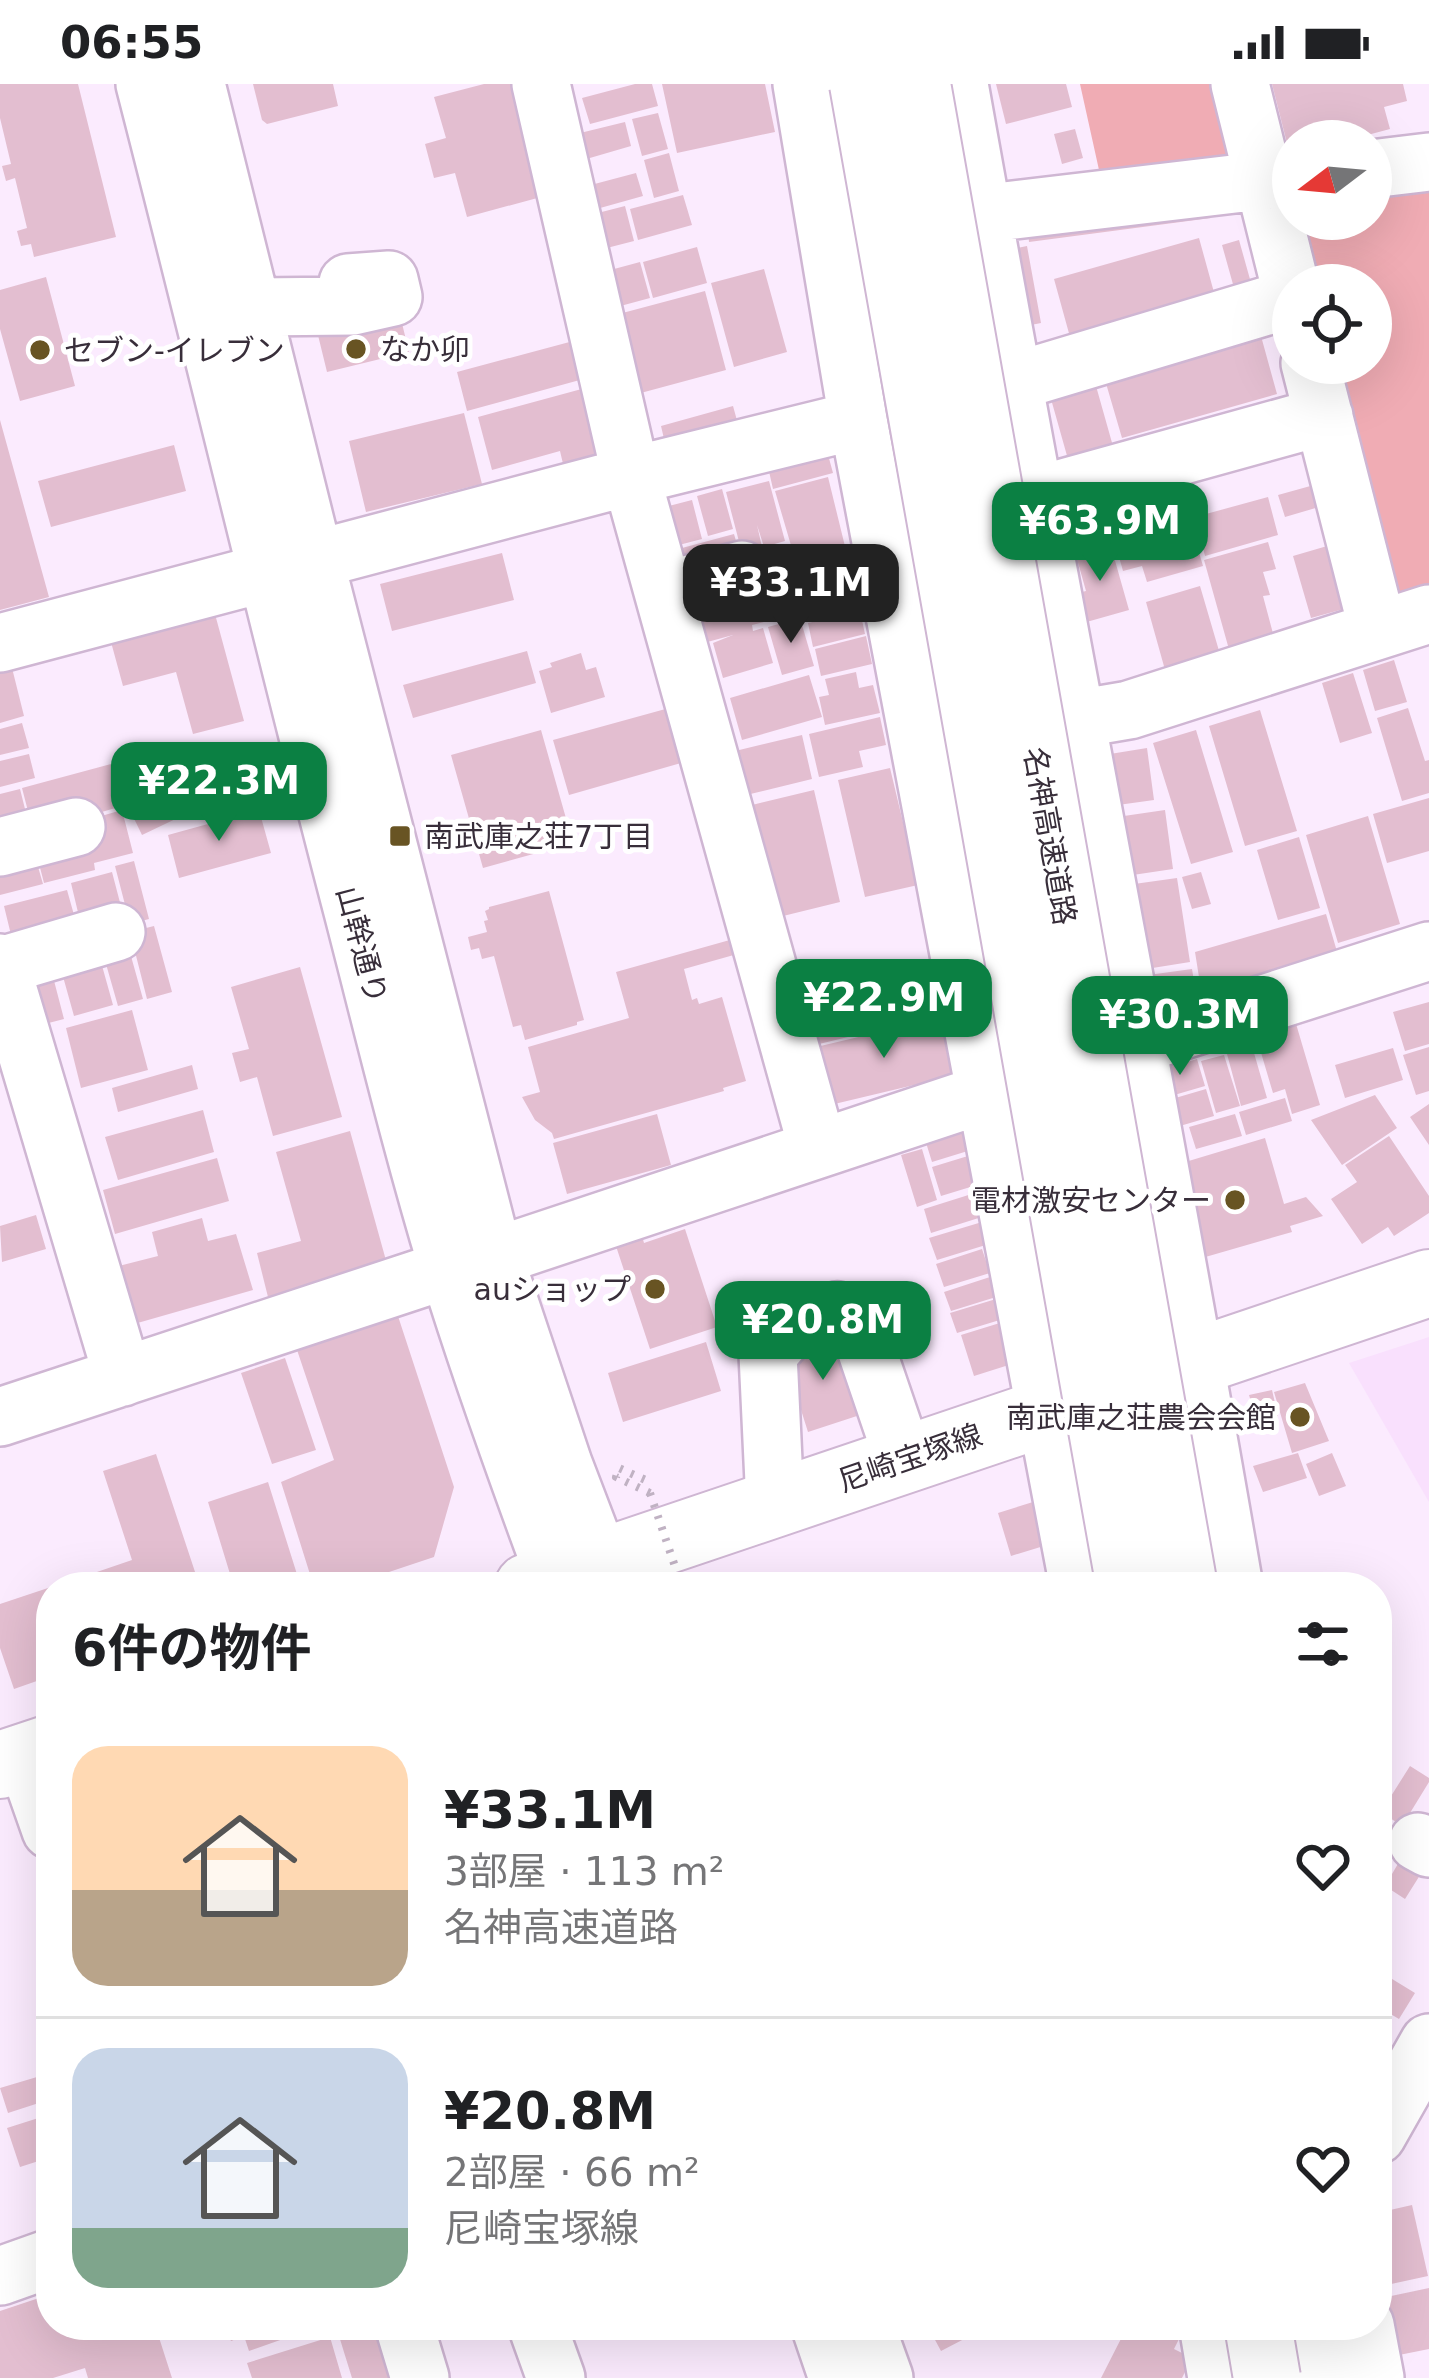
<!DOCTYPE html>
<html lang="ja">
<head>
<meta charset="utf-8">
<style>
	body { margin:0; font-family:"DejaVu Sans","Noto Sans JP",sans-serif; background:#f6f6f6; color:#202124; height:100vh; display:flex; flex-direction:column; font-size:45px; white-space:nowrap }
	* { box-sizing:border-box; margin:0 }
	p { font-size:39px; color:#757577 }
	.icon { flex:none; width:66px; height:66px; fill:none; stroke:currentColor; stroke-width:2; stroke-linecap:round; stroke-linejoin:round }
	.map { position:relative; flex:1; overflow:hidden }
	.panel { position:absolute; left:36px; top:1488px; width:1356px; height:768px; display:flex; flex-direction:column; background:#fff; border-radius:48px; box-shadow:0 12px 48px #0002 }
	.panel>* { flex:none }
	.needle { width:78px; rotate:254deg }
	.buttons { position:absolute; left:1272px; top:36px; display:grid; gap:24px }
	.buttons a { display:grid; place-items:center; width:120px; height:120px; border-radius:50%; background:#fff; box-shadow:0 12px 48px #0002; font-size:60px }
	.price { position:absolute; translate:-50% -102px; padding:0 27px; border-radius:24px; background:#0b8043; color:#fff; font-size:39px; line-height:78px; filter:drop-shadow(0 3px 6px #0008) }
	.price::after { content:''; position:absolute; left:50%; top:72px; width:36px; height:27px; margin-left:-18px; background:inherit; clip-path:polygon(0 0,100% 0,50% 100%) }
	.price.on { background:#222; color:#fff }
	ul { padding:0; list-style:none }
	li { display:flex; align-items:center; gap:36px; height:300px; padding:0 36px }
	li+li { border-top:3px solid #e0e0e0 }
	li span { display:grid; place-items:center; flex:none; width:336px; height:240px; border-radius:36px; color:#555 }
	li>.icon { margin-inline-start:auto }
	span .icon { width:144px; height:144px; fill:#fffc; stroke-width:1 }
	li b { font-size:51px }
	h2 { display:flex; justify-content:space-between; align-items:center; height:144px; padding:0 36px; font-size:51px }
	.status { display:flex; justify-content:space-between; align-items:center; height:84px; padding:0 60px; background:#fff; direction:ltr }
	.status svg { height:33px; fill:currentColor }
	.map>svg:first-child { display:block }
	.built { fill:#f9e0fd }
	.green { fill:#f0acb4 }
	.building { fill:#e3bed0 }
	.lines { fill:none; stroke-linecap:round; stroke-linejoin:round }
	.minor-casing { stroke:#cfb6d3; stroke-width:62 }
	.major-casing { stroke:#cfb6d3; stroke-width:70 }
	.highway-casing { stroke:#cfb6d3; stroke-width:70 }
	.path { stroke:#c0b2c3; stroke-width:8; stroke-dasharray:3 9; stroke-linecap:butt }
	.minor { stroke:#fff; stroke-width:57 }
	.major { stroke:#fff; stroke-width:66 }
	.highway { stroke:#fff; stroke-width:66 }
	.highway-bridge-casing { stroke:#cfb6d3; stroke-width:70; stroke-linecap:butt }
	.path-bridge { stroke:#c0b2c3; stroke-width:8; stroke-dasharray:3 9; stroke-linecap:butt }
	.highway-bridge { stroke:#fff; stroke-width:66 }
	.poi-dot { fill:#685423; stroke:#fff; stroke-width:4.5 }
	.labels { text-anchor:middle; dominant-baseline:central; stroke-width:10; stroke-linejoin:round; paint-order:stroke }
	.poi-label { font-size:30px; fill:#382e3a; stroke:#fff; text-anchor:start }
	.street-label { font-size:30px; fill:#382e3a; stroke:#fff }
</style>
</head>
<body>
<div class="status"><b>06:55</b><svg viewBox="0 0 49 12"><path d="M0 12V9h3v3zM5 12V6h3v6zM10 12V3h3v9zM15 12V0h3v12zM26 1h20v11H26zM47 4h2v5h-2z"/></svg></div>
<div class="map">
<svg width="1429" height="2294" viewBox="0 0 1429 2294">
	<rect width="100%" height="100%" fill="#fbebfe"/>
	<path class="built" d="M1429,1253V1418L1349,1279Z"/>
	<path class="green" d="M1080,0H1217L1233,68L1221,81L1101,95Z
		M1429,96V514L1402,522L1385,508L1328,279H1371V201H1308L1293,135H1371V102Z"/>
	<path class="building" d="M0,0H78L116,153L34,173L31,160L21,162L17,147L27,144L15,94L6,97L2,82L11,80L0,34Z
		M253,0H333L338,22L267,40L262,36Z
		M484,0H523L552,110L467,133L455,89L434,94L425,60L446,54L434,13Z
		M635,0H652L658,22L590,40L582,14Z
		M662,0H765L775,48L677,69Z
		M996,0H1066L1072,23L1006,40Z
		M1272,0H1403L1407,17L1384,23L1390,45L1345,57H1293L1291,75Z
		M658,29L668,65L642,72L632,35Z
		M625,38L631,62L583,76L576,50Z
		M1075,45L1083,74L1062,80L1054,50Z
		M669,69L679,107L654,114L644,76Z
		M636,89L643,112L593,126L587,102Z
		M683,111L692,141L638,156L630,125Z
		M625,122L634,157L599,166L590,131Z
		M1209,122L1211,134L1029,158L1028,146Z
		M1199,154L1215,212L1070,253L1054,195Z
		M1239,156L1253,206L1236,211L1222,161Z
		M1027,162L1041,239L1026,242L1012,165Z
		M697,163L707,199L653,214L643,178Z
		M640,178L650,214L613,224L603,188Z
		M764,185L787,268L734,283L711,199Z
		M46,193L75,302L20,317L0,245V206Z
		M705,207L726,286L637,310L615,231Z
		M398,223L409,268L327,288L316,243Z
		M1261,252L1277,310L1122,354L1105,296Z
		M577,256L587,294L467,327L457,288Z
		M1096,302L1118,380L1073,393L1051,315Z
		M589,303L607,372L564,384L560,367L492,386L478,333Z
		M733,322L738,340L665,359L661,342Z
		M464,329L482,400L366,428L349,357Z
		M0,336L49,513L0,526Z
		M174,361L186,407L51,443L38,397Z
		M827,367L833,389L773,405L768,383Z
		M828,393L853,495L805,509L775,407Z
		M769,397L785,457L764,463L757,441L762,463L742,469L726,408Z
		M1314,401L1319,423L1285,433L1278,411Z
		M722,405L733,445L708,452L697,412Z
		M1268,413L1278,451L1205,472L1195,433Z
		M692,416L702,455L675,462L665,423Z
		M1189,434L1203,482L1147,498L1142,482L1123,487L1114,455Z
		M734,450L740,471L688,484L682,464Z
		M1268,458L1276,485L1263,488L1270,511L1263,512L1275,557L1230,569L1204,476Z
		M1110,459L1129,526L1083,539L1074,510L1086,507L1075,468Z
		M1334,460L1351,523L1311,534L1293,472Z
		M502,469L514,516L392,547L380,500Z
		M791,484L803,529L782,535L769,490Z
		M768,496L779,534L752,541L753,547L763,544L773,579L723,594L713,559L733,551L700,560L688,515L741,500L747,522L705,535L749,524L743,502Z
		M849,499L855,520L807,532L801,512Z
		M1200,502L1222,577L1167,593L1146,518Z
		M212,519L244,637L193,650L176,588L123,602L108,547Z
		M860,527L865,550L813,563L808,539Z
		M800,534L814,582L782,591L768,543Z
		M866,552L872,580L821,592L815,565Z
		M527,567L536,599L413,634L403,601Z
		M581,569L586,586L596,583L605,613L551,629L539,587L552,583L550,579Z
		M1394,576L1407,618L1375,627L1363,586Z
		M12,584L24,632L0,639V587Z
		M856,588L859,604L873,601L880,629L825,641L819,613L829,611L825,595Z
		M1353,589L1372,649L1340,659L1322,599Z
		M809,591L822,633L742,656L730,614Z
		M680,621L695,675L569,711L553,656Z
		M1408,624L1425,677L1429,676V709L1402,717L1377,634Z
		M1260,626L1297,747L1245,762L1209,642Z
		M880,633L886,661L859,667L863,683L819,693L809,650Z
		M22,639L29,664L0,671V645Z
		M541,646L573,759L483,784L451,671Z
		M1196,646L1233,768L1191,780L1153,659Z
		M802,651L812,695L742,712L731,668Z
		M235,659L253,698L142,751L123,712Z
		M1147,664L1154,716L1118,721L1110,670Z
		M29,670L35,694L0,703V677Z
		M111,680L122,722L85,733L30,735L22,704Z
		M890,684L918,801L865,813L838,696Z
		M20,705L28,737L0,744V710Z
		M814,706L840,818L779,833L752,721Z
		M1429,714V767L1387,779L1373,730Z
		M122,726L133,769L94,779L95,786L44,799L36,768L84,737Z
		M259,726L271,769L179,794L168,751Z
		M1165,726L1173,785L1126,792L1117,733Z
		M1368,732L1400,840L1338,859L1306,751Z
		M1299,753L1320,824L1278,836L1257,766Z
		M34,769L43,800L0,811V778Z
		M134,777L149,835L130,840L115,782Z
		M112,788L123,830L81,841L71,799Z
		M1201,788L1211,820L1192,825L1182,793Z
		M1177,794L1190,878L1140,886L1127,801Z
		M67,806L76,838L12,855L4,822Z
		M549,807L584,936L577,938V941L525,956L521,941L513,943L494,872L482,875L479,864L471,866L468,853L487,848L484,837L488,836L485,827L489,825V823Z
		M1326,830L1338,871L1202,912L1195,868Z
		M154,842L172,908L147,915L130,848Z
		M744,852L748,867L684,885L692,916L697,914L699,920L722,913L746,997L723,1004L724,1007L554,1055L552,1049L535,1036L522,1013L540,1008L528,963L629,934L616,888Z
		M129,865L143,915L118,922L104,873Z
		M101,878L113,921L74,932L62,889Z
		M300,883L342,1033L273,1052L257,993L240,998L232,969L249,965L231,903Z
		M1192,885L1197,915L1161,926L1145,918L1141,892Z
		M52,889L64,935L37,942L25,897Z
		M872,891L875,904L896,899L906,939L819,960L807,907Z
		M1429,918V960L1405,967L1393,928Z
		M132,926L148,986L81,1004L66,944Z
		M943,933L956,991L826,1022L812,964Z
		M1294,933L1320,1021L1292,1030L1285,1005L1273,1009L1254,945Z
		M1252,962L1267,1014L1241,1022L1227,970Z
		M1429,963V1007L1416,1011L1403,971Z
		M1393,964L1403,996L1345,1014L1335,981Z
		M1224,971L1240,1022L1216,1029L1201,977Z
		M1197,975L1205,1002L1164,1014L1156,987Z
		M192,981L198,1005L118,1028L112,1004Z
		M1206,1005L1214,1032L1173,1044L1165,1017Z
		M1375,1011L1397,1044L1342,1081L1311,1036Z
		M1285,1014L1292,1037L1246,1051L1239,1028Z
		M1429,1020V1061L1410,1033Z
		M203,1026L214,1068L118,1096L105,1053Z
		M657,1030L671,1081L567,1110L553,1059Z
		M1235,1030L1242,1052L1196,1065L1189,1043Z
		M962,1037L971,1066L932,1078L923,1049Z
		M350,1047L387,1180L268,1213L257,1169L301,1157L276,1068Z
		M1389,1052L1429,1112V1129L1394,1152L1388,1143L1362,1160L1331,1115L1357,1098L1345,1081Z
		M1265,1054L1284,1120L1306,1113L1323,1132L1290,1142L1292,1148L1195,1176L1182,1079Z
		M922,1065L937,1116L917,1123L901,1071Z
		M981,1068L990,1097L941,1112L932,1083Z
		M217,1074L229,1117L115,1150L103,1106Z
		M978,1108L985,1132L931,1149L924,1125Z
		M36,1131L46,1165L2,1178L0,1142Z
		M202,1134L208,1157L236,1150L253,1206L127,1242L111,1184L158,1172L152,1148Z
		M982,1138L989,1160L937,1176L929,1154Z
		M639,1141L644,1159L685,1145L717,1243L650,1265L612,1150Z
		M982,1165L990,1189L944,1203L936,1180Z
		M990,1193L996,1213L951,1227L944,1208Z
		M996,1215L1003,1235L957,1249L950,1229Z
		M396,1226L454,1403L434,1473L344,1503H314L281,1398L334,1376L295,1260Z
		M1003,1238L1015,1279L974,1292L961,1251Z
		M839,1251L863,1330L808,1348L783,1269Z
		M706,1258L721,1307L623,1338L608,1289Z
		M285,1274L316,1366L272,1380L241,1289Z
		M1305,1299L1329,1357L1292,1369L1274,1308Z
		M1272,1306L1278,1332L1257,1338L1249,1311Z
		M1298,1369L1307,1394L1263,1408L1253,1382Z
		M1332,1369L1346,1402L1319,1412L1306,1380Z
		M156,1370L200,1503H53L132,1476L103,1387Z
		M268,1398L301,1503H234L208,1418Z
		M1033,1418L1047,1461L1011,1472L998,1429Z
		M51,1503V1592L14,1605L0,1564V1520Z
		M1410,1682L1429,1694V1698L1402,1742L1381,1728Z
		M1385,1740L1403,1752L1377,1794V1752Z
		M1406,1766L1427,1780L1405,1815L1385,1802Z
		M1379,1887L1415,1909L1399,1935L1377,1922Z
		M37,1993L45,2017L8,2029L0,2004Z
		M51,2030V2073L20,2083L7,2044Z
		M1412,2121L1428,2192L1382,2202L1377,2180V2129Z
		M1429,2204V2265L1389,2273L1377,2215Z
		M51,2210V2241H155L172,2294H88L85,2284L53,2294H0V2227Z
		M225,2241H320V2242L249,2267L244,2252L231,2257Z
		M376,2241H381L398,2294H352L339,2252Z
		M927,2241H991L941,2267Z
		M1128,2241H1186L1174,2265L1192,2274L1182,2294H1101Z
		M330,2253L342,2294H252L247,2279Z"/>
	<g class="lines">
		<g class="minor-casing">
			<path id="minor" d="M145,0C216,275 281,552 353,827C384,947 413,1068 449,1186C482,1293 520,1398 559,1503
				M196,0L315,478L494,1173L563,1380L610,1503
				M541,0L631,392L818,1065
				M802,0L858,336L1079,1503
				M959,0C1048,502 1148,1001 1234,1503
				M1240,0L1293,213
				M1371,85L1429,78
				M946,134L1293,93
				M251,223L353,222L393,213L389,196L348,199
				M1310,279L1378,546
				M1013,298L1293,214
				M1035,412L1324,332
				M664,507L742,486
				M0,559L631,392L858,336
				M1041,641L1129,626L1429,530
				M0,763L76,743
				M0,879L123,1293
				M1,882L116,848
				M1102,972L1429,867
				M494,1173L1020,998
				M0,1333L449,1185
				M775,1420L768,1270L790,1245L837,1227L857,1238L904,1376
				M25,1672L51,1746
				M1418,1758L1429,1764
				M1377,2051L1429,1959
				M0,2192L51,2174
				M404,2241L420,2294
				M537,2241L556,2294
				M820,2241L838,2294
				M865,2241L884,2294
				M1208,2241L1217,2294
				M1365,2241L1375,2294"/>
		</g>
		<g class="major-casing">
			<path id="major" d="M528,1503L1429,1199
				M0,1681L51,1664"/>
		</g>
		<g class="highway-casing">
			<path id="highway" d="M1315,2241L1324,2294"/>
		</g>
		<path class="path" d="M650,1409L616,1393L619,1384L650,1398"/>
		<use href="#minor" class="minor"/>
		<use href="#major" class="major"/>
		<use href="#highway" class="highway"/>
		<g class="highway-bridge-casing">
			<path id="highway-bridge" d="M863,0L1130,1503
				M917,0L1184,1503
				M1258,2241L1267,2294"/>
		</g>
		<path class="path-bridge" d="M650,1409L682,1503"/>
		<use href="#highway-bridge" class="highway-bridge"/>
	</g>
	<g class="poi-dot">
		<circle cx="356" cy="265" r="12"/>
		<circle cx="40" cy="266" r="12"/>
		<rect x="388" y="740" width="24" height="24" rx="6"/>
		<circle cx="1235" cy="1116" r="12"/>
		<circle cx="655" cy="1205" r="12"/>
		<circle cx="1300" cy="1333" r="12"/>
	</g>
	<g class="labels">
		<g class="poi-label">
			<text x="380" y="265">なか卯</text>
			<text x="64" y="266">セブン-イレブン</text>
			<text x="424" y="752">南武庫之荘7丁目</text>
			<text x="1211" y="1116" text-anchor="end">電材激安センター</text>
			<text x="631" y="1205" text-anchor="end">auショップ</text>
			<text x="1276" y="1333" text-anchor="end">南武庫之荘農会会館</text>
		</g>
		<g class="street-label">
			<text transform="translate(1050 752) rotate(80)">名神高速道路</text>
			<text transform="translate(362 861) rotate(75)">山幹通り</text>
			<text transform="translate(910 1374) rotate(-19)">尼崎宝塚線</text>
		</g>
	</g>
</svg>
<div class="buttons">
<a><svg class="needle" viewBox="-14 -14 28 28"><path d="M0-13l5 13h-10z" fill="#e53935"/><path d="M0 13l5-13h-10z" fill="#757577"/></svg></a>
<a><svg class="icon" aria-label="locate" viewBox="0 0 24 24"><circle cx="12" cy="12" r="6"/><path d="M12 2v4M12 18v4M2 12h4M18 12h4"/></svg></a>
</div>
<b class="price" style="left:1100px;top:500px">¥63.9M</b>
<b class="price on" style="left:791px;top:562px">¥33.1M</b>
<b class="price" style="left:219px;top:760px">¥22.3M</b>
<b class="price" style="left:884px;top:977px">¥22.9M</b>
<b class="price" style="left:1180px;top:994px">¥30.3M</b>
<b class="price" style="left:823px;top:1299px">¥20.8M</b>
<section class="panel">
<h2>6件の物件<svg class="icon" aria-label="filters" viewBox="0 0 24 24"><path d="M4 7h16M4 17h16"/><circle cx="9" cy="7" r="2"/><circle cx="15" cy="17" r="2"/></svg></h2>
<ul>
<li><span style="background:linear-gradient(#ffd9b3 60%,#b9a48a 0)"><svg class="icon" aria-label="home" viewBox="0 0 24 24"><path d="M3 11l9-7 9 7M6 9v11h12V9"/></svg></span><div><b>¥33.1M</b><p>3部屋 · 113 m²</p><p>名神高速道路</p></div><svg class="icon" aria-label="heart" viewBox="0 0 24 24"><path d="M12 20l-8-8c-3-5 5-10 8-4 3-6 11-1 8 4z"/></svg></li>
<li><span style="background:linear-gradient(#c9d6e8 75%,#7fa58c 0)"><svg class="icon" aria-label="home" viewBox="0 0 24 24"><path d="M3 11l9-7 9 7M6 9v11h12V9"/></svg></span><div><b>¥20.8M</b><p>2部屋 · 66 m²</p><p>尼崎宝塚線</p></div><svg class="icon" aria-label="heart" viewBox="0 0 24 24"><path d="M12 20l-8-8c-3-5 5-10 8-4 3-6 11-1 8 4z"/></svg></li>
</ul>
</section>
</div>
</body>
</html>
